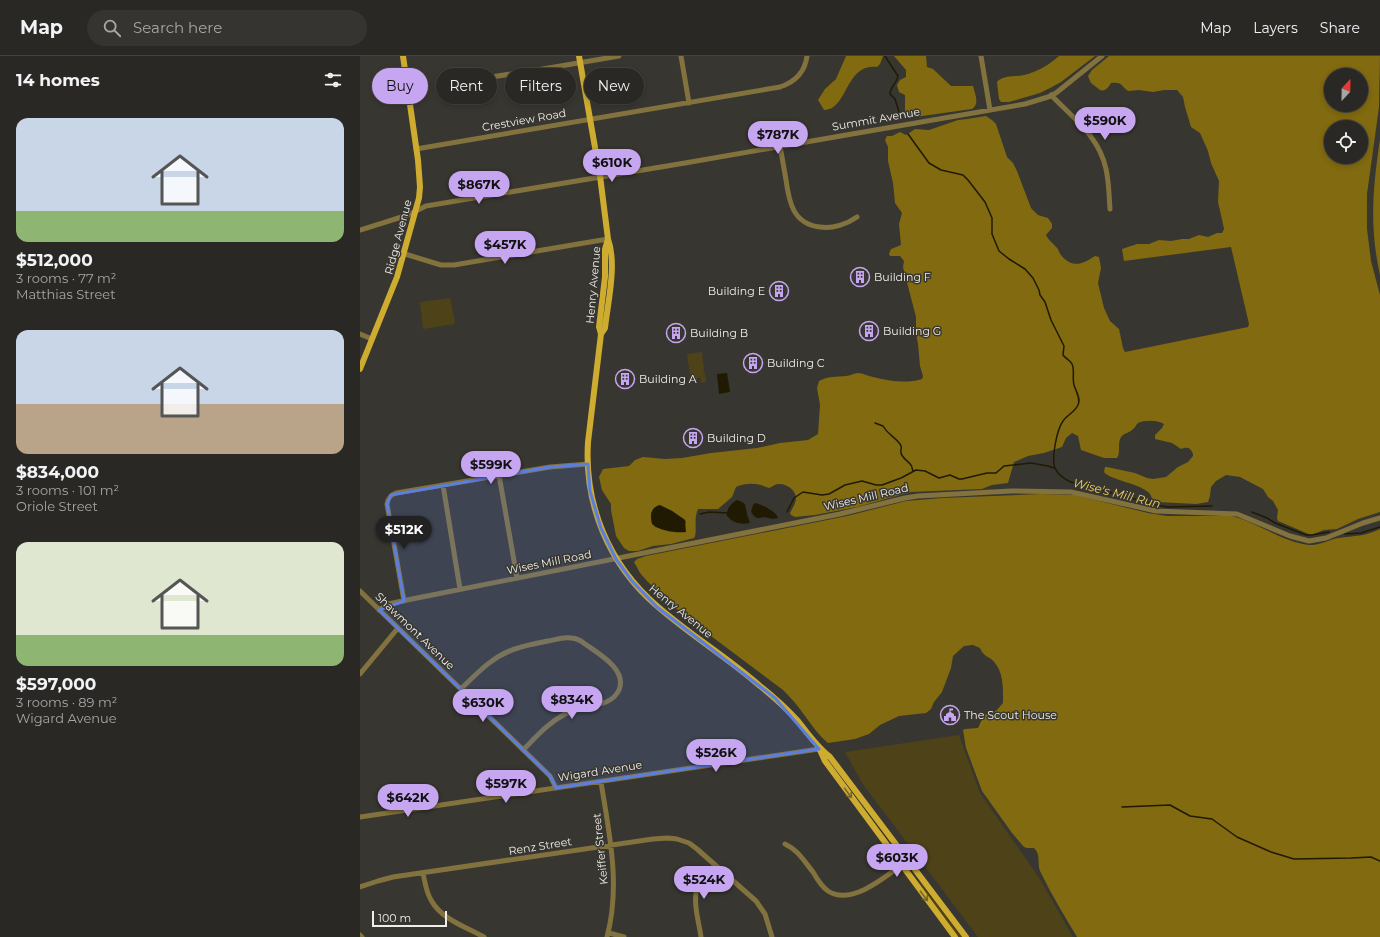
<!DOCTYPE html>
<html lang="en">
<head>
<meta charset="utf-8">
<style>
	body { margin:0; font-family:Montserrat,sans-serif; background:#363431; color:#f1f3f6; height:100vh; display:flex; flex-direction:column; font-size:15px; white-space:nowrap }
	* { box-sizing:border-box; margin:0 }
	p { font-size:13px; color:#a5a6a6 }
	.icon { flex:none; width:22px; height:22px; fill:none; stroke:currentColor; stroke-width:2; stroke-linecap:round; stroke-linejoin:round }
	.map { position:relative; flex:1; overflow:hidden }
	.side { display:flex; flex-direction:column; background:#2a2824; width:360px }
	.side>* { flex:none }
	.hud { position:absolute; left:12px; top:12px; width:380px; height:36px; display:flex; gap:8px }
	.needle { width:26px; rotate:22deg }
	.buttons { position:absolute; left:964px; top:12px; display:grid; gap:8px }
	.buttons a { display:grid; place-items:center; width:44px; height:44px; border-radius:50%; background:#2a2824; box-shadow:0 2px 6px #0003,0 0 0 1px #464441; font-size:20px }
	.scale { position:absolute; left:12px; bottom:10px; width:75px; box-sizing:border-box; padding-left:4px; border:2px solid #f0eeea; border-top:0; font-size:11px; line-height:14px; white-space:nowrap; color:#f0eeea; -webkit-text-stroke:3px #383630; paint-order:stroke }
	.price { position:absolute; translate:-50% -34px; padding:0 9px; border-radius:14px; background:#c6a6f0; color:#111; font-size:13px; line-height:26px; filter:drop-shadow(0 1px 2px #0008) }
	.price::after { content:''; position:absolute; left:50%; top:24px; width:12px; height:9px; margin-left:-6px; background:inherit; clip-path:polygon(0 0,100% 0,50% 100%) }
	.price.selected { background:#222; color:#fff }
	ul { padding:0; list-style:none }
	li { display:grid; align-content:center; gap:8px; height:212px; padding:0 16px }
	li span { display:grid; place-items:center; height:124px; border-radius:12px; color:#555 }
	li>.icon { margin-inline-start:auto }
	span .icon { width:72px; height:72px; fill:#fffc; stroke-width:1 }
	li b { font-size:17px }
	h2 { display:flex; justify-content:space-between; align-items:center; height:48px; padding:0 16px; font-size:17px }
	.tag { padding:0 14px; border-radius:18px; background:#2a2824; box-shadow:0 2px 6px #0003,0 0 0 1px #464441; font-size:14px; line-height:36px }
	.tag.selected { background:#c6a6f0; color:#111 }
	header { display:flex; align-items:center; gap:24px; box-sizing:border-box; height:56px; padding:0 20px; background:#2a2824; border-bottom:1px solid #464441 }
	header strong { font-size:19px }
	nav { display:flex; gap:22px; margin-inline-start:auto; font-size:14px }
	.search { width:280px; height:36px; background:#363431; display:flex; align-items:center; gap:10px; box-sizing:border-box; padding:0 14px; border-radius:22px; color:#a5a6a6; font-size:15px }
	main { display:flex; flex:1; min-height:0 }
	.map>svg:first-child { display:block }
	.green { fill:#4e4218 }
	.forest { fill:#816a0f; fill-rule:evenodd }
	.water { fill:#211a02 }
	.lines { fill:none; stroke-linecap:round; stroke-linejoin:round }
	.stream { stroke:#211a02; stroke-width:1.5 }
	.minor { stroke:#82723e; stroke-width:5 }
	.major { stroke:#cdac30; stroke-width:6 }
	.oneway { stroke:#746530 }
	.marked { fill:#5c7edd; fill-opacity:0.2; stroke:#5c7edd; stroke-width:3; stroke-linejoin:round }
	.labels { text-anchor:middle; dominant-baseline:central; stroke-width:3; stroke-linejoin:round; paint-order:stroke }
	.street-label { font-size:11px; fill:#f0eeea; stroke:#383630 }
	.poi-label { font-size:11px; fill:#f0eeea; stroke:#383630; text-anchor:start }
	.water-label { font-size:12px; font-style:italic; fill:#f0d062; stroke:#383630 }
</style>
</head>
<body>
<header>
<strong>Map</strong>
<div class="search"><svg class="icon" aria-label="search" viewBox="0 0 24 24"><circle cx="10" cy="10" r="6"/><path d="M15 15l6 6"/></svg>Search here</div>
<nav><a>Map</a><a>Layers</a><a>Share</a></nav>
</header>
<main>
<section class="side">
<h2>14 homes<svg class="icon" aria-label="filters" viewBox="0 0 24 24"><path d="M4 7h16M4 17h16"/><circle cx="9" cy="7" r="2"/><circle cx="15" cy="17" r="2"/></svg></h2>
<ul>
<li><span style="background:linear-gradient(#c9d6e8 75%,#8fb573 0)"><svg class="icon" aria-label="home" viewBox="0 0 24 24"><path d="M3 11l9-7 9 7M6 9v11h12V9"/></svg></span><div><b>$512,000</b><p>3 rooms · 77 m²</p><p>Matthias Street</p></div></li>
<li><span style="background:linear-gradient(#c9d6e8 60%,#b9a48a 0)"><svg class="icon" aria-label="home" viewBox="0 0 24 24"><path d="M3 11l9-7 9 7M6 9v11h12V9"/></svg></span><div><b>$834,000</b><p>3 rooms · 101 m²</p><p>Oriole Street</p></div></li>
<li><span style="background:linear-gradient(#dfe7d0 75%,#8fb573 0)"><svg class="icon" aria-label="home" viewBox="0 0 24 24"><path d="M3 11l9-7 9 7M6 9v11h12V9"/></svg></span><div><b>$597,000</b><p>3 rooms · 89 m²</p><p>Wigard Avenue</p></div></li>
</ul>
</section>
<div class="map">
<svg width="1020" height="881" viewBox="0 0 1020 881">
	<rect width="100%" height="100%" fill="#383630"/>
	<path class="green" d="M90,242L95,266L94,268L63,273L60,246Z
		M342,296L344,313L343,315L345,317L346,326L341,327L340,321L337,322V325L334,323H331L327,300L328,298Z
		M599,679L620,737L680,823L713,881H618L502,727L485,696Z
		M557,824L562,828L603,881H598Z"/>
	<path class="forest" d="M486,0H523L520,8L517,11C485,7 488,54 464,54L458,44L465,33L476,23Z
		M534,0H566L567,11L573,13L591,30H613C615,38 620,48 612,53L548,62L545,59V39L539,36L537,29L540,24L546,21V14Z
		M699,0H735L701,26L690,32L680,37L649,46H641L639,43L637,26C643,19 655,21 664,19C677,16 689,9 699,0Z
		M749,0H1020L1019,51L1007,138V173L1011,205L1020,239V456L998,463L977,473L964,474L951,479L918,465L917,462L918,454L913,445L908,441L903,433L880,421L866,419L856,425L851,431L850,440L848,446L836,448L797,446L793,444C791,441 791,438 788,436C778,427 750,424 744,416L745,411H747L775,417L787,422L793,423L806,421L818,411L828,406L833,400V398C830,391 827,391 821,393L812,387L795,383V379L802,372L804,368C797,364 785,364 778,367C776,369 774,373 772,374C769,377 764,377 761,381C757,388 761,397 757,402H744L721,394L718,380L712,377L706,382L702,391L684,397L668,400L654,406L648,427L632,429L622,433L551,436L497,451L455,459L435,461L431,459L430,457C432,453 436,447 436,442C436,434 426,427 418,428C415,428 412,431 409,432C398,427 387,426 376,431L372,441L358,453H338C333,464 338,476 334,482L311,488L293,490L278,495H269L264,492L256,480L251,454V448L242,434L239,421L243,413L269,410L275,404L283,401L305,403L322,402L351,397L397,392L420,387L448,384L458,378L460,349L457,332L459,325C468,320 476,321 486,320C490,320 494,317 498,317C503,317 508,320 513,321C529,325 546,328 562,323L563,320L560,310L558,288L556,278V261L543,211L544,205L540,200H530L529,198L531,193L541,189L539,168L542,157L535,147L533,127L528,105V91L525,84L527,80H532L540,76L546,79L555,73L569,74L598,64L607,63L626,60L632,64L636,68L647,101L653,107L657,115L671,152L678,159L688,162L692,168V172L686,179C689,185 692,186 696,191C699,193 699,197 701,199C712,213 723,208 735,200L739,201L741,212L738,227L744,252L750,265L759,273L763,292L765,296L888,271L889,268L871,191L764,205L762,193L777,188H789L799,184L811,185L822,183H829L839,179L848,181L857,177H862L864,173L863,168L858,146L859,125L851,107L848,95L840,77L831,71L825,51L823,41L817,34H804L793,36L779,34L768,35C760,30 764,26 751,27C749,31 745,36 740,34L731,27L728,20L732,14ZM971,19H1001V49H971ZM971,71H1001V101H971ZM299,449L312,455L325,464L326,466L320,476L295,471C291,464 289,459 294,452Z
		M1020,83V219C1009,170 1013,131 1020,83Z
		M681,438L715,439L788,457L807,460H871C898,466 921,486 949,489C960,490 969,483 979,482C993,480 1007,480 1020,473V881H717C704,859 691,838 680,815C677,807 681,798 674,792H667L664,791L652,777L622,735L606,692L603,674L605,673L618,672L624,659L636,655L643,647C643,634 644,618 635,607C630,600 624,602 620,592L613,589L604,590L593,600L591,612L582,636L574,646L571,653L566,657L539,660L520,669L509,678L495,683L468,687C464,684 461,680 457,676C446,662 436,646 423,634L347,577L307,545L287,525L280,517L274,506L277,503L286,500L487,460L546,445L582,442Z"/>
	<path class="water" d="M367,317L370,336L359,338L357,318Z
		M377,444L380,445L385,448L387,458L390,467C381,469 373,467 367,460C366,453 371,447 377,444Z
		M395,447C401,448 417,456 418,462L413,463L404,461C397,463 396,463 391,456L393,449Z
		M300,449L312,455L325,464L326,476C315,477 300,475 292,468C290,460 290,452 300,449Z"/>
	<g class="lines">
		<path class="stream" d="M525,0L538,20C537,27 530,31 530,38L535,43L539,56L541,60
			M548,78L569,107L581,114L603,119L608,124L625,146L632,162V178L639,195L649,203L665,213L673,222L679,234L680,239L685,246L691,264L704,290L703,299C706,303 710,304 712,308C715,314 712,322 714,329C716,336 721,342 718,349C715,356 707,359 703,365C697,373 691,403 695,412C698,419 704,423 711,426L797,449L807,451L852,450
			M515,367L523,370C528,379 534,380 540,388C543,392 540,393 541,397C542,402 548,405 551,409C552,410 552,413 553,415
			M427,456L434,442L443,436L462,439L469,438L485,429L502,425L516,429H522L541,422L556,414L565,415L579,422L590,419L599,423H602L627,417H636L644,410L671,407L688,410L694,412
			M892,456L907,462L915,467L946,479H952L969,476
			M340,458L349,456L368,457
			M985,478L1001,477L1020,471
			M762,751L810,749L830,760L852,763L877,781L911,796L934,803L991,802L1011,801L1020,805"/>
		<path class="minor" d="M321,0L329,47
			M621,0L630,54
			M108,18L125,22L177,14L259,0
			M691,39C713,62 739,80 746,113C749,126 749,140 750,153
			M420,90C422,101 424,112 426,124C429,146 433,168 460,171C473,173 487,168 497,161
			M56,93L420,31C435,26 445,16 447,0
			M0,174L48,159L66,150L325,107L665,48L688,41L696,37L742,0
			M45,198L81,209H94L248,183
			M0,278L12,283
			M139,419L157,522
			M83,429L100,533
			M0,535L190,720L196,732
			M44,545L27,448C28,442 30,439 36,437L190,411L228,408
			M19,554L28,548L52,543L480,458L545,442L558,440L651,435L711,436L796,455L877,458L930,480L949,485L966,482L1003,467L1020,462
			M0,618L38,572
			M101,633C118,616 134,599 158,592C167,589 178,587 188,585C199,583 210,579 221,585C235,596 268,612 259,634C256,640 251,644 246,646C232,651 218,652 205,658C188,667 176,681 163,694
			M241,726C249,777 261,829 247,881
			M0,761L459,693
			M425,788C438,794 444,805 453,816C457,823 462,831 468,835C492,851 529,818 548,804
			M63,817C65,826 66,836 71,844C81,863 106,871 124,881
			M0,831L18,825L33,821L293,783L308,782L317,783L329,787L337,793L396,845L405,858L412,881
			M249,877L264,881
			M0,879L2,881
			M341,881C339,865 331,843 339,828C343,821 350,815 355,809"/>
		<path class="major" d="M219,0L240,120L248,183C257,208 248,245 245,272L241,278
			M248,183L245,193V221L239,271L241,278L228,386C224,449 249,509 297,550C330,579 367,601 400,630C414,641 426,652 438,665C448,678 457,691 470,701L606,881
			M0,313L37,221L59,142L60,131L58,104L43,0
			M460,694L465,705L595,881"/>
	</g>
	<defs><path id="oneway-shaft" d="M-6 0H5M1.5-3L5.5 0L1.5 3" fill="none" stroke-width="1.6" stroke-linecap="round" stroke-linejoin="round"/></defs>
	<g class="oneway">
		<use href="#oneway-shaft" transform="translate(488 737) rotate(54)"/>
		<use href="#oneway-shaft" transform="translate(564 840) rotate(53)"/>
	</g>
	<path class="marked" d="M228,408L230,435L241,472L256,503L272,525L297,551L415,642L459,693L196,732L190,720L19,554L44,545L27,448L31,439L190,411Z"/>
	<defs>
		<g id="building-ring" transform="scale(1)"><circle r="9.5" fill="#383630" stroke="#c6a6f0" stroke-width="1.5"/><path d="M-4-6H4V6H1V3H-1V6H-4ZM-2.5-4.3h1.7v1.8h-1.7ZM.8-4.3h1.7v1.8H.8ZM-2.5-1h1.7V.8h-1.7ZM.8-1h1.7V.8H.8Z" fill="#c6a6f0"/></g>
		<g id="civic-ring" transform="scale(1)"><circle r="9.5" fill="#383630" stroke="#c6a6f0" stroke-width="1.5"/><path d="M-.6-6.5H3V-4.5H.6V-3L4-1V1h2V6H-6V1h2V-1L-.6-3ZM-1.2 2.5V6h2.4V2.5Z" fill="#c6a6f0"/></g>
	</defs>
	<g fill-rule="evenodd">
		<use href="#building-ring" x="500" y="221"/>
		<use href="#building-ring" x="419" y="235"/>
		<use href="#building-ring" x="509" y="275"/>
		<use href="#building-ring" x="316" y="277"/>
		<use href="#building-ring" x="393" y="307"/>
		<use href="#building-ring" x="265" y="323"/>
		<use href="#building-ring" x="333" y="382"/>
		<use href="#civic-ring" x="590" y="659"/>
	</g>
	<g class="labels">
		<g class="street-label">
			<text transform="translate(516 63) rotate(-10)">Summit Avenue</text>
			<text transform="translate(164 64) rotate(-10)">Crestview Road</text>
			<text transform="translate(38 181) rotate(-75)">Ridge Avenue</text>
			<text transform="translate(233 229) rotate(-85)">Henry Avenue</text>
			<text transform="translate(506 441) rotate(-13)">Wises Mill Road</text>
			<text transform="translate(189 506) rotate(-11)">Wises Mill Road</text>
			<text transform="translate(321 555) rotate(39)">Henry Avenue</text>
			<text transform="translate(55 575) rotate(44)">Shawmont Avenue</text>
			<text transform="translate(240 715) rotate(-9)">Wigard Avenue</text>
			<text transform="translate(180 790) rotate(-9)">Renz Street</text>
			<text transform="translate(240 793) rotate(-96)">Keiffer Street</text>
		</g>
		<g class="poi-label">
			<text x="514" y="221">Building F</text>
			<text x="405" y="235" text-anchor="end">Building E</text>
			<text x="523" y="275">Building G</text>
			<text x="330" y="277">Building B</text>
			<text x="407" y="307">Building C</text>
			<text x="279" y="323">Building A</text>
			<text x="347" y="382">Building D</text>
			<text x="604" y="659">The Scout House</text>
		</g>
		<g class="water-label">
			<text transform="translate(757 437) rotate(14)">Wise's Mill Run</text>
		</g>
	</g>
</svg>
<div class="buttons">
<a><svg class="needle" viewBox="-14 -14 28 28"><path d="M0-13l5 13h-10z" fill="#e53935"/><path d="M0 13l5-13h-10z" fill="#a5a6a6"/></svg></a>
<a><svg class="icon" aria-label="locate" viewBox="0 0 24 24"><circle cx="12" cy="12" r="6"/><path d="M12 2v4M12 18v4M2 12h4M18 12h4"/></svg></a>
</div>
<div class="scale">100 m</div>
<b class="price" style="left:745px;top:85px">$590K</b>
<b class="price" style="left:418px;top:99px">$787K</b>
<b class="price" style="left:252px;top:127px">$610K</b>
<b class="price" style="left:119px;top:149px">$867K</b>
<b class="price" style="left:145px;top:209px">$457K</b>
<b class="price" style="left:131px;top:429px">$599K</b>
<b class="price selected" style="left:44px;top:494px">$512K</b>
<b class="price" style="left:212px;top:664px">$834K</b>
<b class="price" style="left:123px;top:667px">$630K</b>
<b class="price" style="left:356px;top:717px">$526K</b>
<b class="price" style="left:146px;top:748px">$597K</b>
<b class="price" style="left:48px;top:762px">$642K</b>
<b class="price" style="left:537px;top:822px">$603K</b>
<b class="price" style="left:344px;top:844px">$524K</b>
<div class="hud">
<a class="tag selected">Buy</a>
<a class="tag">Rent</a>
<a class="tag">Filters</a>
<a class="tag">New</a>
</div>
</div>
</main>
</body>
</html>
